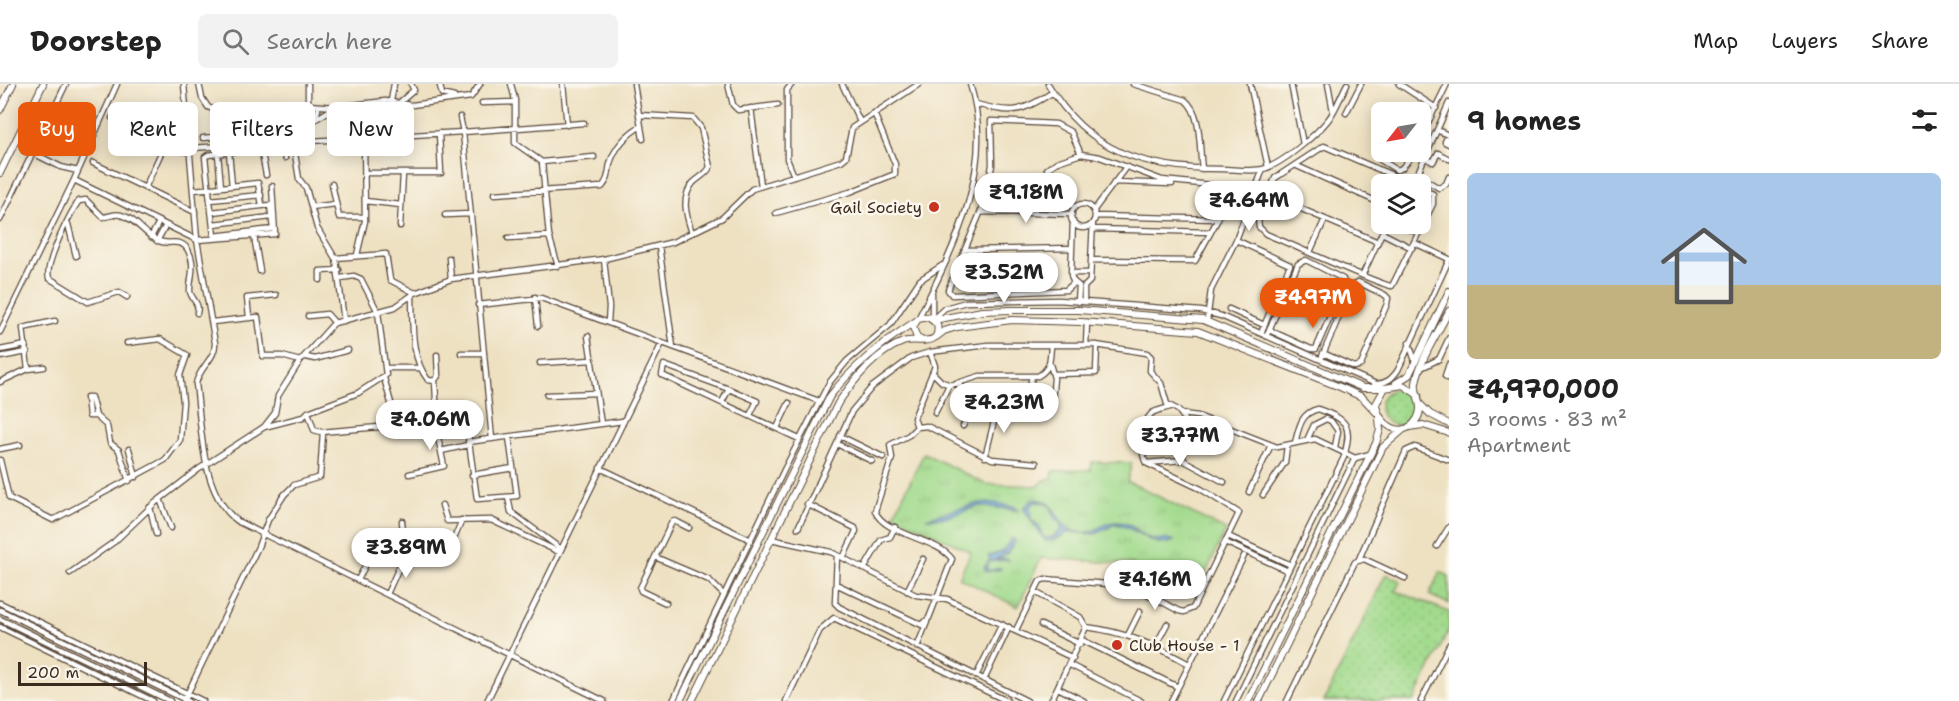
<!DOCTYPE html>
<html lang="en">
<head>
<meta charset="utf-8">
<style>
	body { margin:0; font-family:"Shantell Sans",sans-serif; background:#f2f2f2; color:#222; height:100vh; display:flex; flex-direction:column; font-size:22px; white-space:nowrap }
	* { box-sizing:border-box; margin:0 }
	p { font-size:20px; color:#767676 }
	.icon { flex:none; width:33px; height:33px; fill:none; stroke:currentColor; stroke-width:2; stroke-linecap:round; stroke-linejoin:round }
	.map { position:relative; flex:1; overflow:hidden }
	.side { display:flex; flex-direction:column; background:#fff; width:510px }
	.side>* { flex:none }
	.hud { position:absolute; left:18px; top:18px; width:570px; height:54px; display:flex; gap:12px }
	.needle { width:39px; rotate:239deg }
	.buttons { position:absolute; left:1371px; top:18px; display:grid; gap:12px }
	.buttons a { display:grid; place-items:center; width:60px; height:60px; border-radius:9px; background:#fff; box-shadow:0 3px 15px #0003; font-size:30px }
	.scale { position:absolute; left:18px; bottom:15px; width:129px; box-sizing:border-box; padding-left:6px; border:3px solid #3b2a1e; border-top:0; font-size:16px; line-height:21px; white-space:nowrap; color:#3b2a1e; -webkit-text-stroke:4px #fbf7ec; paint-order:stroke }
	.price { position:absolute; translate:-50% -51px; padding:0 14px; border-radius:21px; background:#fff; color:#222; font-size:20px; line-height:39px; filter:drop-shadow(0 2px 3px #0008) }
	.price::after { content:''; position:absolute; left:50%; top:36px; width:18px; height:14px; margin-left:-9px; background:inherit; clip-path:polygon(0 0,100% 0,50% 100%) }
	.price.active { background:#ea580c; color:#fff }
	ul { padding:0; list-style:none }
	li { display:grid; align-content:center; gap:12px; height:318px; padding:0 18px }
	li+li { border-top:2px solid #e0e0e0 }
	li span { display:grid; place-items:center; height:186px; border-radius:9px; color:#555 }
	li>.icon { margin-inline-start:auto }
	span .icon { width:108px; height:108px; fill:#fffc; stroke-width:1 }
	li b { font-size:26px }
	h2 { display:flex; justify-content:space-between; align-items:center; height:72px; padding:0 18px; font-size:26px }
	.pill { padding:0 21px; border-radius:9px; background:#fff; box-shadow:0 3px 15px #0003; font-size:21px; line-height:54px }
	.pill.active { background:#ea580c; color:#fff }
	header { display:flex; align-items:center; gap:36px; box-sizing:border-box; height:84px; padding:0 30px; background:#fff; border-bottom:2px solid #e0e0e0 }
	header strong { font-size:28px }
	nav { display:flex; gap:33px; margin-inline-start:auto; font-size:21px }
	.search { width:420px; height:54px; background:#f2f2f2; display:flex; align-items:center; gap:15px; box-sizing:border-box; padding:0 21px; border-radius:9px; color:#767676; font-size:22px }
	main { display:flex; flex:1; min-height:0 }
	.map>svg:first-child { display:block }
	.grass { fill:url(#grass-tufts); stroke:#6e8255; stroke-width:1.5 }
	.park { fill:url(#park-dots); stroke:#6e8255; stroke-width:1.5 }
	.water { fill:url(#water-rules); stroke:#50687b; stroke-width:1.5; fill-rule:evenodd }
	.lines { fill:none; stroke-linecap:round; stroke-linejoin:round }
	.street-casing { stroke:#564537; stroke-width:7 }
	.secondary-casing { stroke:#564537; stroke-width:8 }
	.street { stroke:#fff; stroke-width:4.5 }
	.secondary { stroke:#fff; stroke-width:6 }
	.poi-dot { fill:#c8321e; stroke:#fbf7ec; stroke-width:2 }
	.labels { text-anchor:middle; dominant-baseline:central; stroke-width:5; stroke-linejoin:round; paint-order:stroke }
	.poi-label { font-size:16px; fill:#3b2a1e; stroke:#fbf7ec; text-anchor:end }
</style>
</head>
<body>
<header>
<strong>Doorstep</strong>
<div class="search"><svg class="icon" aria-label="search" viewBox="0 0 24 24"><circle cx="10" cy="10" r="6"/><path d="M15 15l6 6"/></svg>Search here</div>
<nav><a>Map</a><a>Layers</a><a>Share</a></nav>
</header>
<main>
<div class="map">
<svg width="1449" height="617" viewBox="0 0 1449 617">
	<defs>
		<pattern id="grass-tufts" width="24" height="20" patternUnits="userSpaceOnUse" patternTransform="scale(1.5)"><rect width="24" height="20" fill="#a1da8c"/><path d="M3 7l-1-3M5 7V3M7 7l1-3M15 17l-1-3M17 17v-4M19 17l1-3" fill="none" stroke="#8cbb78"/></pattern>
		<pattern id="park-dots" width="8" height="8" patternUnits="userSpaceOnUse" patternTransform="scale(1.5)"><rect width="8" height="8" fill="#a1da8c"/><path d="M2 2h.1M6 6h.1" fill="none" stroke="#8cbb78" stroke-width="1.8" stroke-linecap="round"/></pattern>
		<pattern id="water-rules" width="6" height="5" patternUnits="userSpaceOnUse" patternTransform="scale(1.5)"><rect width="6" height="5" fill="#65a5d8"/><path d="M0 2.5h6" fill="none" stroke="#5487af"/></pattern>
	</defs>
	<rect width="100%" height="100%" fill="#fbf7ec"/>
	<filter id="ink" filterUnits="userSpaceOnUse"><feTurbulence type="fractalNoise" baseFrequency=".0167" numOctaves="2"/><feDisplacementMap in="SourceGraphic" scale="12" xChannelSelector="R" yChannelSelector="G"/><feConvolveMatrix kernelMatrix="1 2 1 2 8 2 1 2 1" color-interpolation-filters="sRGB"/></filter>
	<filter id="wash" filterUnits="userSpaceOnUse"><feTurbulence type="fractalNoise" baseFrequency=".008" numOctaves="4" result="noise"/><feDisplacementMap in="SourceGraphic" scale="24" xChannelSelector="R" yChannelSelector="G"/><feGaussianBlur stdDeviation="1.35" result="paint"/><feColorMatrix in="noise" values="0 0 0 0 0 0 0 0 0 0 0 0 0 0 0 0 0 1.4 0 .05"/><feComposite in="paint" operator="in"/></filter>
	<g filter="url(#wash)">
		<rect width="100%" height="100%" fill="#eee1c2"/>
		<path class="grass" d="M924,369L985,400L1039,402L1044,396L1052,394L1053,387L1091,386L1092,378L1132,379L1127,397L1226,446L1196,510L1145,486L1139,498L1132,495L1133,480L1041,474L1018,523L959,494L971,468L894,431Z"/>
		<path class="park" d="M1380 323a18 18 0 1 1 36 0a18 18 0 1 1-36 0Z
			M1440,488L1449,492V520L1429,511Z
			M1386,490L1401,497L1396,507L1449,528V546L1414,617H1324Z"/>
		<path class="water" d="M1032,416C1058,412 1054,440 1073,447C1094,454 1099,439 1116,438C1132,437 1139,451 1152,455C1160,457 1168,453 1174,457C1152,467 1137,442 1115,440L1096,450L1069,448L1055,456L1045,457L1023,424ZM1035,418C1046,418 1054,422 1054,434L1061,440L1060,448L1050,454L1043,453L1039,442L1031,435L1030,422Z
			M979,419H995L1016,423L1018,426L979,422L945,434H926Z
			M1012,454L1015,457L1007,470L994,476L1004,474L1008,476L988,478L987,487L1000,484L1001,485L987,488L984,484L990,475L988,472L1002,468Z"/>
	</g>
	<g filter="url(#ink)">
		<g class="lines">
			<g class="street-casing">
				<path id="street" d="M184,0L197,156L215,259C216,275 198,284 196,300C202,343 200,411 239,438L604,617
					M199,0L202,14L208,23L262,48L308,21L336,23L385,17L412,21L471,13L480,0
					M308,0V21
					M511,0L515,16V59L542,78L549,152L558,182
					M563,0L567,41
					M634,0L643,55
					M728,0L733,21L738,26L778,21
					M792,0L787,6V75L794,92
					M842,0L860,38
					M1048,0C1088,69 1146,85 1222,85C1234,85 1251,88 1263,85C1281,81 1316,51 1328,36C1336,26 1341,11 1347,0
					M1133,0L1185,16C1202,29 1199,64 1202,85
					M1250,0L1268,83
					M1291,0L1303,60
					M1328,0L1333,27
					M1399,0L1436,24
					M440,2L442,10L454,13
					M391,17L394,0
					M399,19L414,6L411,0
					M482,19L515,18
					M1449,19L1417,91L1439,104L1446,100L1449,93
					M976,20C1012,30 1021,29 1053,8
					M751,24L761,102
					M293,29L309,35L316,32L318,26
					M1346,29L1361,0
					M639,31L693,34L701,44L710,83C706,91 699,93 693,99C680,115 687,133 692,149
					M460,33L463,48L584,39
					M112,34L174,65L190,68
					M302,36L311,38L334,24
					M1437,46L1448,51L1445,58L1449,60
					M203,54L260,49
					M1420,55L1447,0
					M293,57L299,95L306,104L317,144L335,174L386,170L390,196L415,209
					M282,58L285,74
					M260,59L266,91
					M190,64L463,48L492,355
					M229,68L232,102
					M33,69L61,83L78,87
					M218,70L221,103
					M1424,73L1433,78L1438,69L1449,75
					M1379,75L1397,86L1402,84L1415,68
					M542,78L594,73
					M93,79L195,128
					M1297,82L1382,120
					M365,89H441L439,49
					M74,96L197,156L275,150L272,102
					M1114,98L1172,100
					M332,100L339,133H365
					M1413,100L1324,62L1275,94L1258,135L1259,143L1266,150C1284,157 1384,203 1392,202L1433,120V110L1420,104
					M145,104L165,60
					M194,106L258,99L262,121
					M494,110L602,103C609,95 608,89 610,80C614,64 627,50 641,42
					M1269,111L1378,158
					M986,115L1052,118L1065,112
					M210,116L261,111
					M365,117L401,121
					M1071 132a12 12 0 1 1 24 0a12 12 0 1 1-24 0Z
					M311,123L336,120
					M1074,124L1047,85L1057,78L1081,70L1100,73L1162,96L1220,102L1226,111L1218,135L1195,177L1091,176
					M1094,126L1126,83
					M212,128L270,121L273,145L214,152L205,73L208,71L238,67
					M981,128L1072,130
					M776,129L850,108L895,90V80L874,29
					M445,131L470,130
					M1095,132L1218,135
					M0,136L66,0
					M1073,137L1071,191L1073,197L1079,202L1078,218
					M68,140L76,172
					M213,140L271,133
					M1397,140L1419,149
					M400,142L403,90
					M1093,145L1211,148
					M1382,149L1412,164
					M254,152L260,187
					M151,153L159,138
					M508,154L549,152
					M1236,156L1290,181L1261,249
					M157,157L166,141
					M1415,159L1449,175
					M659,162L673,263
					M965,166L1072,164
					M1310,168L1325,135
					M357,171L365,137L364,53
					M449,174L451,195
					M336,175L344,237
					M604,175L609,223L608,239
					M1072,189H1090
					M1363,190L1386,140
					M320,196V187L339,186
					M1074,199L1066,206L952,211L948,206L986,115L992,81L991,37L1056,40L1071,48L1081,70
					M127,213L119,208L88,218L49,194C44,181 70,129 79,117L86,116L103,133C109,133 115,129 121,131C137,135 144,151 159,157C170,162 180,153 188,166C197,182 189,195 190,208C192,216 200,219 197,229
					M535,213L538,242
					M1084,218V203L1090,197L1093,138
					M478,221L541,214L819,317
					M1229,225L1264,241
					M308,232L327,230L335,239
					M249,233L247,214L276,211
					M932,234V209
					M918,235C955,162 996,82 970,0
					M933,235L945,224L966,218L1059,216L1201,227L1221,232L1376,300C1387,299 1392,295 1398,286L1449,176
					M1207,237L1211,206L1236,156L1263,85
					M212,238L258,233L263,272H282L300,277
					M0,248L74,96L117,0
					M588,252L601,340
					M1266,252L1269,246L1298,180L1306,176L1343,195L1344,200L1316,265H1311L1269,246
					M1409,259L1415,277
					M1086,261L1087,238
					M0,266L26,261
					M461,269H484
					M0,273L27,268
					M306,273L315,275L348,266
					M1321,275L1352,202L1358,198L1385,211L1388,214L1387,220L1361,281L1354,283L1323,269
					M540,279L592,276
					M1050,280L1054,294L1052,318
					M1449,280L1445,292L1449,295
					M386,284H419
					M1421,284L1439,275L1449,254
					M28,285L44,283
					M933,289L942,298L951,301L980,292H1038C1051,285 1050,275 1051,261
					M1053,290L1096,289L1097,261
					M384,294L391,319L392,343
					M434,297L438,292L437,271
					M0,298L28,285L23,244L55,237
					M956,299L974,311L1021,323L1027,318L1032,292
					M729,305L757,317L750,331
					M547,311L596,309
					M722,318L729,305L664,281L662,291L799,355
					M308,328L314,346L321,348L414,340L437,333L435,297L428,296C410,272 413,242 412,213
					M935,329L949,301
					M1182,330L1198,332L1277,363L1315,355L1355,374
					M96,332H89L87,313H91L96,332L107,342L110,359L119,366L129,397
					M466,337L477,415L517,412L509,353
					M963,342L978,312
					M264,343L303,333L308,328L358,309L386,291L378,228L361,195L354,192L341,194
					M917,343L914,334L935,282L930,268
					M777,344L789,319
					M840,352L883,373
					M1144,355L1168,354L1183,345
					M1307,356L1314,341L1326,335L1331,337L1338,347L1335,363
					M468,358L623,337
					M837,360L872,377
					M0,365L20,361
					M129,365L136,393
					M441,367L468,361
					M985,373L999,318
					M0,376L9,414L53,436L165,376L180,356L183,318L180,291L187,271L160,255L127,259
					M1146,379L1183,376
					M600,384L751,456
					M409,390L444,382L434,334
					M472,391L513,384
					M1249,408L1271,361
					M1263,411L1285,378L1287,362
					M508,413L511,428L561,465
					M160,415L171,444
					M807,420L855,444L856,447L843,474
					M442,421L447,437L491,436L559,468
					M150,423L156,450
					M798,444L852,327L872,303L911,274L930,268L988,261H1096L1147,269L1151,273L1150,287L1161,299L1167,320L1178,326L1184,334L1183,376L1224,398
					M1228,452L1291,481
					M771,455L831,468L916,511L947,515L1073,574
					M1225,458L1288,487
					M1437,462L1449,443
					M448,469L462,436
					M837,471L835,519L839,523L1027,617
					M655,473L709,496L724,511
					M1359,475L1406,367L1415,363L1449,376
					M864,485L881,456L890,453L895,443
					M70,489L114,458L155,419L199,385L264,343L275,329L278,312L300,277L334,239L395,223L415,209L451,195L604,175L673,158L722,134L752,105L841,77L846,73L852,44L919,0
					M358,496L365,482
					M836,500L922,541L929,534L952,475C937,454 884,451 875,427L892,374L890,361L909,351L917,343L927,342L992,375L1036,379
					M907,507L923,475
					M1035,508L1080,533L1086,543L1051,617
					M387,510L405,470L402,437
					M0,519L203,617
					M666,519L641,507L640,504L672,438L675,437L689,444
					M0,526L188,617
					M0,535L170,617
					M1041,541L1080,560
					M0,543L153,617
					M1086,543C1125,548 1155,561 1189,580
					M1016,546L1040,497L1045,495L1132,502L1179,527L1184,528L1193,524L1239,429L1201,405L1146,379C1140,369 1142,339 1151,330C1155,326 1164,325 1170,323
					M1128,551L1140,527
					M1082,556L1178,603
					M1156,561L1167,540
					M917,563L927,538
					M1070,581L1141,617
					M976,592L1002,540
					M984,596L1009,543
					M1058,604L1084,617
					M184,617L258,463L268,436L284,411L294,401L320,393L323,348
					M487,617L662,259
					M673,617L785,384L829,299L847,277L890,241L920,196L943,181
					M786,617L820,546L834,534L1007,617
					M1171,617L1244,472
					M1224,617L1344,373C1352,342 1349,336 1318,325C1301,329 1299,343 1295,359
					M1236,617L1355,374L1370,370
					M1287,617L1355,478L1364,475L1405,494
					M1421,617L1449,561"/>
			</g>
			<g class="secondary-casing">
				<path id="secondary" d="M0,26L13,0
					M0,89L43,0
					M934,236L982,227L1012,226H1079L1203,236L1363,304H1385
					M936,253L944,247L957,243L1012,236L1081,238L1198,247L1340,303L1362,313L1377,329
					M1396,299L1409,291L1449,207
					M1418,311L1403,301L1385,304L1376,320C1378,341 1403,357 1417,335C1425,322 1414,311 1416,299C1420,275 1438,249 1449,227
					M1421,321L1430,330L1449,340
					M1409,343L1423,341L1449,349
					M680,617L830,312C854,281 883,258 916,237
					M692,617L838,319C855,295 876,268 903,258C916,253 942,265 937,240L928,233L918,235L913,243L917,254L923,257
					M1248,617L1376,359L1380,346L1379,334
					M1259,617L1383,363L1404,345"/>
			</g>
			<use href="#street" class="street"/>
			<use href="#secondary" class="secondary"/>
		</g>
	</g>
	<g class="poi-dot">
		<circle cx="934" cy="123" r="6"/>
		<circle cx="1117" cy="561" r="6"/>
	</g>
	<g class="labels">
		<g class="poi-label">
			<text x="922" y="123">Gail Society</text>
			<text x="1129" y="561" text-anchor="start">Club House - 1</text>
		</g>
	</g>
</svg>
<div class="buttons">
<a><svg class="needle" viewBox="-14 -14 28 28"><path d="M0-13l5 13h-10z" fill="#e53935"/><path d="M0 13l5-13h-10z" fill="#767676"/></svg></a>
<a><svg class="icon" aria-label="layers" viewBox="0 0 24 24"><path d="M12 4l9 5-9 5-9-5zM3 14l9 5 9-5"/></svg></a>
</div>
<div class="scale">200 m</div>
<b class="price" style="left:1026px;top:140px">₹9.18M</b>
<b class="price" style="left:1249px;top:148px">₹4.64M</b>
<b class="price" style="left:1004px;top:220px">₹3.52M</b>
<b class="price active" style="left:1313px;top:245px">₹4.97M</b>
<b class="price" style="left:1004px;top:350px">₹4.23M</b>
<b class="price" style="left:430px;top:367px">₹4.06M</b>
<b class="price" style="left:1180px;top:383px">₹3.77M</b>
<b class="price" style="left:406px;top:495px">₹3.89M</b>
<b class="price" style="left:1155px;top:527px">₹4.16M</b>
<div class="hud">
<a class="pill active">Buy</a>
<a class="pill">Rent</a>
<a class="pill">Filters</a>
<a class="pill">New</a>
</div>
</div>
<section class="side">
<h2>9 homes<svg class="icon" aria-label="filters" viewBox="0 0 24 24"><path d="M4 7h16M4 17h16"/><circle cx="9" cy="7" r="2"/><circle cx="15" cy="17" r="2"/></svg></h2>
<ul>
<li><span style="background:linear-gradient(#a9c7e8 60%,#c2b280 0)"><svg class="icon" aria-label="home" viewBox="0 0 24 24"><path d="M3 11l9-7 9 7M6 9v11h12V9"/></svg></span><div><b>₹4,970,000</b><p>3 rooms · 83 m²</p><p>Apartment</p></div></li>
</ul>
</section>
</main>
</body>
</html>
